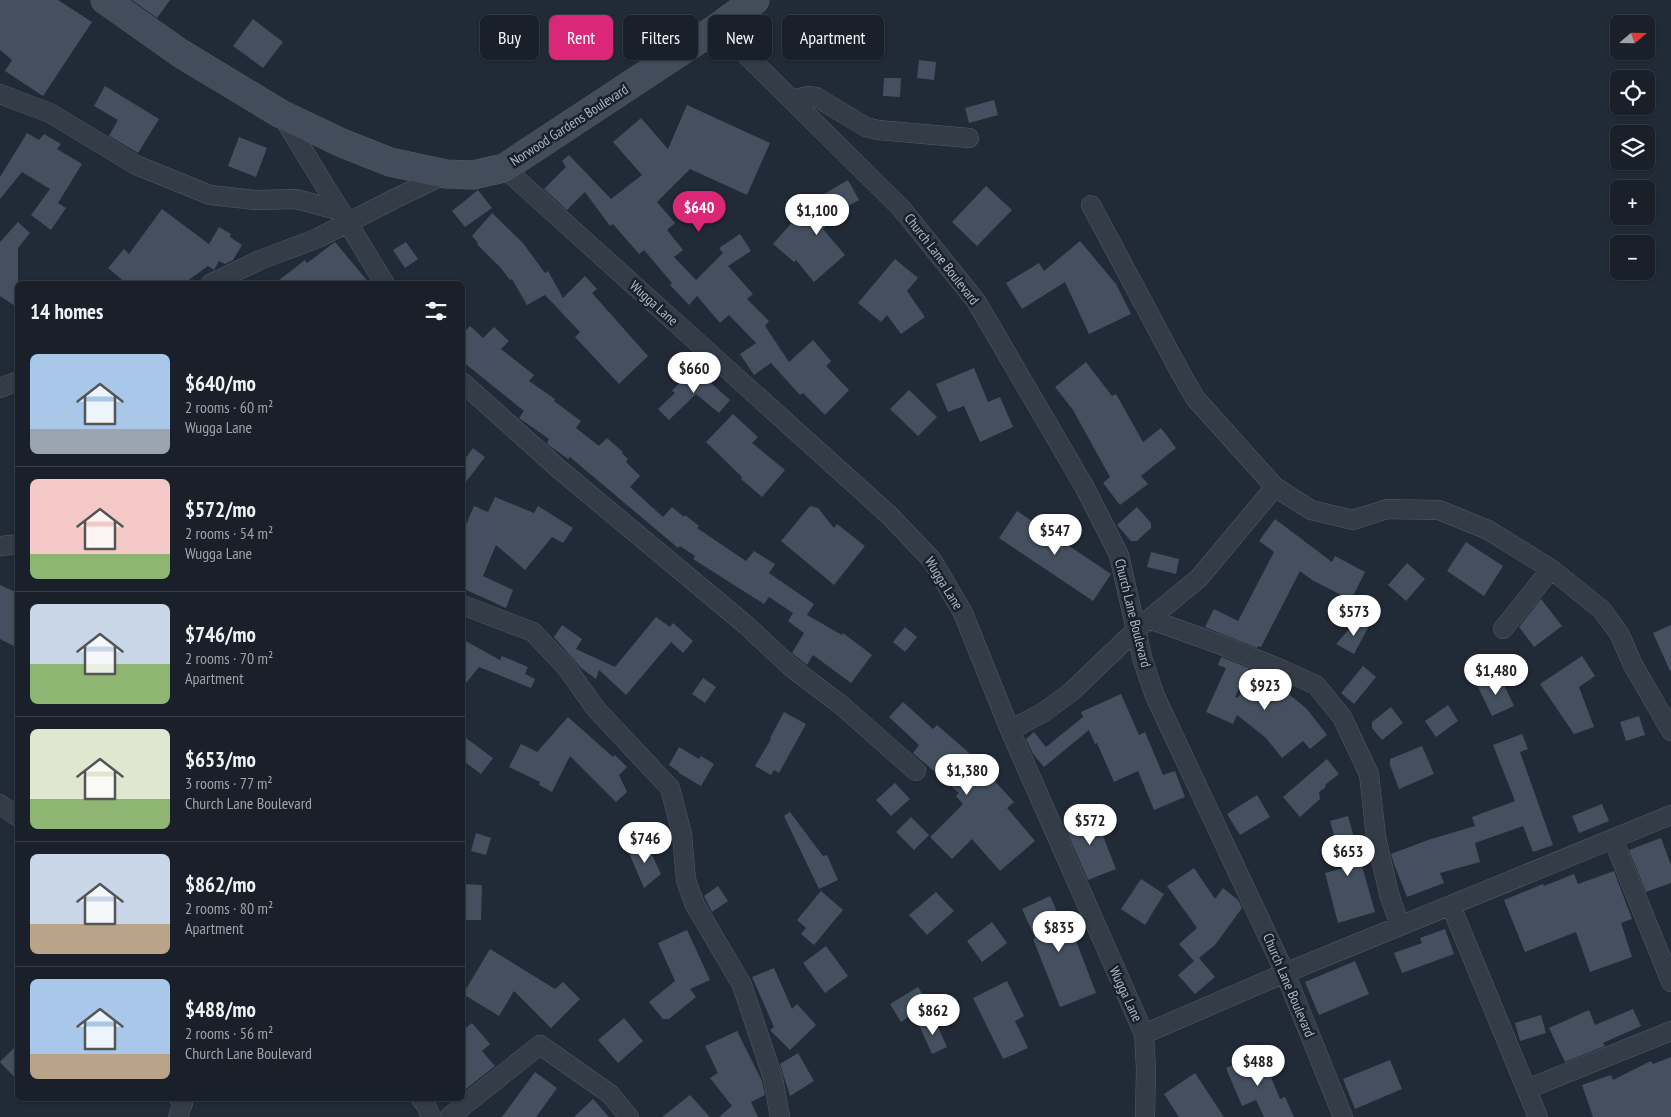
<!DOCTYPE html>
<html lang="en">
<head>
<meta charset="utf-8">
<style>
	body { margin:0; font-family:"PT Sans Narrow",sans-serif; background:#262d35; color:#f1f3f6; height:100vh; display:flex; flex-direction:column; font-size:19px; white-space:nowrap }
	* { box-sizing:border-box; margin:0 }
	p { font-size:16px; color:#9fa3a8 }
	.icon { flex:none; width:28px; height:28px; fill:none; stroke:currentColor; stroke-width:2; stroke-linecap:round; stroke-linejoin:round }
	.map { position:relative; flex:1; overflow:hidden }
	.sheet { position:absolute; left:15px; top:281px; width:450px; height:820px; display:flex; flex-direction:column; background:#192029; border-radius:8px; box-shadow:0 1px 4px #0004,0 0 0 1px #373e46 }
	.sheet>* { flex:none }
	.top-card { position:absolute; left:480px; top:15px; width:475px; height:45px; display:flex; gap:10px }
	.needle { width:32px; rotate:70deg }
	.controls { position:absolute; left:1610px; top:15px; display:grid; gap:10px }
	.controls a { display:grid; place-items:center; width:45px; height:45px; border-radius:8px; background:#192029; box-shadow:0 1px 4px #0004,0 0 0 1px #373e46; font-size:25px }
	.price { position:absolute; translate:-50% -42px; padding:0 11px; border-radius:18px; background:#fff; color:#222; font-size:16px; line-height:32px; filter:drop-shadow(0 1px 2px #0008) }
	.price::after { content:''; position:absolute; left:50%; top:30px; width:15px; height:11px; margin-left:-8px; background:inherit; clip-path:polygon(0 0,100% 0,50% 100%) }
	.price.on { background:#db2777; color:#fff }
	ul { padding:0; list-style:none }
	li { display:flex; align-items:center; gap:15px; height:125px; padding:0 15px }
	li+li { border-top:1px solid #373e46 }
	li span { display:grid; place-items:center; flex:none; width:140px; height:100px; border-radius:8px; color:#555 }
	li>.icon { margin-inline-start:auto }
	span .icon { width:60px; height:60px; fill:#fffc; stroke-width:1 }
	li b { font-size:21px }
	h2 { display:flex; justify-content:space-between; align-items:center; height:60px; padding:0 15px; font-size:21px }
	.tag { padding:0 18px; border-radius:8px; background:#192029; box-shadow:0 1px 4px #0004,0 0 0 1px #373e46; font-size:18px; line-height:45px }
	.tag.on { background:#db2777; color:#fff }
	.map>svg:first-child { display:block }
	.building { fill:#44505f }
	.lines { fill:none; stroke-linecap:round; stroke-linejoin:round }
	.street-casing { stroke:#525a65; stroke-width:20 }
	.secondary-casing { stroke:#525a65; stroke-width:29 }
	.street { stroke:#343c48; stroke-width:19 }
	.secondary { stroke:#434c5b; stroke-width:28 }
	.labels { text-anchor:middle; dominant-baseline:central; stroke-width:5; stroke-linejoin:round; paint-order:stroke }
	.street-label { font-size:14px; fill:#afb7c4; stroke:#1a212c }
</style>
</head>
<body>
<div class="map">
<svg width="1671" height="1117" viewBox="0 0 1671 1117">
	<rect width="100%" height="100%" fill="#212a37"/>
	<path class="building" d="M0,0H58L92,22L43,96L5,71L12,60L0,50Z
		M132,0H170L157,18Z
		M253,19L283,42L263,68L233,46Z
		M919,60L936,62L934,80L917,78Z
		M884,78H901L900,97L883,96Z
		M105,86L159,119L138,153L109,136L118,120L94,106Z
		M994,100L998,115L969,123L965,108Z
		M687,105L770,143L747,195L690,169L657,202L675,223L667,230L683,250L674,257L696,280L723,253L719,248L740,234L751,251L728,266L753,294L747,299L769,321L765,326L789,362L813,340L831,361L826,366L849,390L825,415L803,393L800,395L771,363L754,375L740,354L756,343L729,315L720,323L697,296L689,305L670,285L672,283L644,250L639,254L613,224L610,226L585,192L567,210L544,189L566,167L562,161L569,155L611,199L642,175L613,142L641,118L668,149Z
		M27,133L39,140L44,134L61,144L57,149L82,164L58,203L66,208L51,230L31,215L50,189L22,172L0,199V177Z
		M239,137L267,148L256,177L228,166Z
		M848,180L859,200L822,220L827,225L823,229L845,255L814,282L796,260L794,262L773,244L796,218L806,227L828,201L824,194Z
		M986,186L1012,210L977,246L952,222Z
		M478,190L492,208L465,227L452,211Z
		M162,209L209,244L219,227L231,234L230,237L242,245L233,260L225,264L219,261L214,270L208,266L183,284H127L108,268L124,249L129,254Z
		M492,213L523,243L545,273L548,271L563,298L585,276L597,289L592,293L648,356L619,384L575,337L580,332L545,295L527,305L512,279L510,280L500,267L477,244L478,243L472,236Z
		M18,222L30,233L18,248V308L0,296V242Z
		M1080,241L1116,284L1131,314L1089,334L1065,282L1022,309L1006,283L1039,263L1044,271Z
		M335,242L370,284H274L305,260L307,263Z
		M406,242L418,259L405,268L393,250Z
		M895,259L918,278L907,291L925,317L901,334L887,315L881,322L858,303Z
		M470,326L483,338L494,327L509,341L501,349L534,375L529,381L555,399L554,401L581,421L576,428L599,446L607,438L623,452L622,453L628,459L626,462L640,476L630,487L663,517L672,507L684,517L685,515L699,526L697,528L746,561L754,551L775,564L769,573L814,604L807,615L842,635L843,633L872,655L851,683L813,655L807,665L792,653L804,633L788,621L793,613L769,597L764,604L693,559L695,556L680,546L678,548L570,457L568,459L550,446L547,443L549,439L519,418L524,411L462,361V334Z
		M1086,362L1112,396L1116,394L1143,442L1161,428L1176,448L1141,476L1148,484L1120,505L1103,483L1110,477L1073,410L1055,387Z
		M693,367L730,400L719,413L696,394L669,420L658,409L675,393L672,391Z
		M974,368L988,402L1000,397L1013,427L980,442L964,406L948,412L936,384Z
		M909,390L937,417L918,436L890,409Z
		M733,414L758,437L752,443L785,470L762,497L741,479L742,477L706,442Z
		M473,448L485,457L462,487V463Z
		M495,497L534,513L538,506L573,528L563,543L552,537L525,570L496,545L483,576L513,590L506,608L462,588V534L474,506L488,512Z
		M810,506L818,508L834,528L837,524L865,546L834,585L781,541Z
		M1137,507L1151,523V528L1137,541H1131L1117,525Z
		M1017,511L1111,574L1093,601L999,538Z
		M1275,519L1332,562L1335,556L1365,572L1351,600L1312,580L1300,571L1261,647L1258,646L1257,648L1205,627L1214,609L1238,621L1274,552L1259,541Z
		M1466,542L1503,566L1484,596L1447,571Z
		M1151,552L1179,559L1176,574L1147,567Z
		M1407,563L1425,579L1406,601L1388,585Z
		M0,585L18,593V648L0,639Z
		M1541,599L1562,626L1534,647L1519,627Z
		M656,617L670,627L673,623L693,641L683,653L671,642L626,695L599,670L596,679L581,668L554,637L562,625L582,639L576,649L615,667Z
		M1358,619L1369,626L1354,654L1336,644Z
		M1671,625V673L1653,633Z
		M905,627L917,637L905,652L893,642Z
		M462,639L500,660L502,656L528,667L525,674L535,679L531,688L479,667L462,688Z
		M1582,656L1595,676L1579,687L1594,727L1574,734L1540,684Z
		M1221,657L1249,668L1235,697L1237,698L1252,681L1268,688L1274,682L1307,709L1327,735L1310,749L1303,741L1282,758L1266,738L1237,715L1233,724L1206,712L1226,668L1218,665Z
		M1363,666L1376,677L1354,704L1341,693Z
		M1500,676L1514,706L1492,716L1478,687Z
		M703,678L716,687L705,703L692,694Z
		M1121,694L1139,735L1145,732L1163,775L1175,771L1185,797L1154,810L1138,771L1114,782L1097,743L1095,744L1089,730L1044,767L1033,754L1026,739L1034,732L1046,747L1083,717L1081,712Z
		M903,702L933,729L937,725L967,751L1014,802L1007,808L1035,841L1000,871L972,839L952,859L930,837L963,804L956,796L959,793L913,753L919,745L889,717Z
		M1448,705L1458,721L1436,737L1425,721Z
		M1391,707L1403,723L1382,740L1372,728V722Z
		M784,712L806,724L779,773L774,770L771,775L755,766L771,739L770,738Z
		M1639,716L1645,735L1626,741L1620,722Z
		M568,717L613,757L615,755L627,767L619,775L627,792L616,802L570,756L552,792L539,785L540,782L509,767L521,744L537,752Z
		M1522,734L1528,749L1520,752L1553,845L1533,852L1523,826L1475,843L1480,862L1440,873L1444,883L1407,897L1394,864L1391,854L1428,840L1475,826L1472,817L1515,801L1493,745Z
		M462,735L493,758L481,774L462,760Z
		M1422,746L1434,774L1399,789L1390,765V759Z
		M679,747L699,759L701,756L714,764L701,786L679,773V772L669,765Z
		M1327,759L1339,774L1325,785L1326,787L1319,792L1320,799L1300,817L1283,797Z
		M895,783L910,799L891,816L876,800Z
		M1257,795L1270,817L1240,835L1227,814Z
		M1602,804L1609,821L1579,833L1572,816Z
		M790,812L823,856L827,855L838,880L819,889L784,816Z
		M1094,813L1116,869L1088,880L1063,823L1073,815L1080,823Z
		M1348,816L1375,912L1338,923L1325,873L1343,868L1330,821Z
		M911,817L929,835L914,850L896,832Z
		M476,833L491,838L486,855L471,851Z
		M1661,838L1671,865V883L1646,892L1629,850Z
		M645,840L661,874L644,888L629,853Z
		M1194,868L1215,899L1223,888L1238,900L1242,908L1215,945L1199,958L1215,977L1195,994L1178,975L1194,961L1179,944L1197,928L1167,886Z
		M1614,871L1632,919L1621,923L1632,957L1590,972L1576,932L1525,952L1504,900L1543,884L1544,886L1574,874L1578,884Z
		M1141,879L1164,894L1145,925L1121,909Z
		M462,884L482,885L481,920H462Z
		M718,886L728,901L712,912L704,896Z
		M821,891L843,910L814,945L801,934L806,928L797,920Z
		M936,892L954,911L927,935L909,915Z
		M1050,896L1064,927L1070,925L1096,993L1060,1007L1033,939L1035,938L1022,909Z
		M992,922L1007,943L982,962L967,941Z
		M1445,929L1454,954L1402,973L1394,953L1422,943L1420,938Z
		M687,930L710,980L690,989L696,997L669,1019H663L649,1002L675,981L658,943Z
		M826,946L848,976L825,993L803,963Z
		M490,949L555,989L563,982L580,999L551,1028L514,991L499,1016L463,994Z
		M1355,961L1369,994L1319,1015L1305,982Z
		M774,968L792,1009L797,1004L816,1025L790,1050L770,1030L774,1027L752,977Z
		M1007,981L1024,1016L1015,1021L1028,1048L1003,1059L973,998Z
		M918,987L928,1003L901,1022L890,1004Z
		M1633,1009L1641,1026L1603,1043L1605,1046L1565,1062L1549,1028L1589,1010L1595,1025Z
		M1541,1015L1546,1033L1520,1041L1515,1023Z
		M624,1018L643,1041L618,1063L598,1040Z
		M934,1018L947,1047L932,1054L919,1025Z
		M472,1023L490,1044L482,1051L495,1066L462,1092V1031Z
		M737,1031L762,1081L765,1095L751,1102L758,1117H719L732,1106L710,1078L718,1073L705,1046Z
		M18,1044V1081L0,1062Z
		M798,1053L814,1081L790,1096L780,1064Z
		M1261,1053L1280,1099L1285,1097L1294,1117H1264L1256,1100L1242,1106L1226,1068Z
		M1671,1057V1117H1593L1582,1085L1611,1075L1613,1080L1651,1061L1653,1064Z
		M1390,1060L1402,1089L1355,1109L1343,1079Z
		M535,1072L557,1088L536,1117H502Z
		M1195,1073L1224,1117H1179L1164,1094Z
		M690,1095L710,1117H662Z
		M593,1099L609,1117H574Z"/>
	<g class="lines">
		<g class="street-casing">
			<path id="street" d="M718,27L901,208L976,301L1084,486L1119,555L1143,661L1155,696L1285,973L1343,1117
				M0,94L50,113L136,165L210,195L256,200L296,199L341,211
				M792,100L808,96L816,97L866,127L878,130L969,138
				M281,114L385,284
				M504,168L889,515L932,560L963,613L1010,730L1144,1034L1146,1069L1145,1117
				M1091,205L1178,368L1195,398L1275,487L1311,510L1353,520L1387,509L1439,510L1488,530L1551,569L1602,610L1620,635L1632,663L1671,731
				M210,284L260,260L318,238L396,198L446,174
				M462,382L559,469L746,625L791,667L841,705L916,771
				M0,388L18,381
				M0,546L18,544
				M462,605L533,632L566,667L596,709L670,788L682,834L686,880L695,905L742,985L773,1078L780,1117
				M1149,619L1216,643L1283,670L1316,685L1342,717L1369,774L1376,837L1389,894L1400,926
				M1503,629L1551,569
				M1010,730L1044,712L1071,692L1136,630L1199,578L1275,487
				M0,804L18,817
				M1613,839L1671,982
				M1451,906L1538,1117
				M1144,1034L1285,973L1671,815
				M1527,1089L1671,1031
				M421,1099L426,1105L431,1117
				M178,1117L183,1103L179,1099
				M449,1117L540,1045L610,1094L629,1117"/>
		</g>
		<g class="secondary-casing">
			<path id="secondary" d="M105,0L180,53L281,114L342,143L390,162L446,174L473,175L504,168L718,27L755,0"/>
		</g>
		<use href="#street" class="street"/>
		<use href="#secondary" class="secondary"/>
	</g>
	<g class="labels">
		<g class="street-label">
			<text transform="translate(569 125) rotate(-33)">Norwood Gardens Boulevard</text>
			<text transform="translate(942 259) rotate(52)">Church Lane Boulevard</text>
			<text transform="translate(654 303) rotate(42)">Wugga Lane</text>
			<text transform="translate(944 583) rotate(58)">Wugga Lane</text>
			<text transform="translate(1133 613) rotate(76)">Church Lane Boulevard</text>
			<text transform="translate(1289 985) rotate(67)">Church Lane Boulevard</text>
			<text transform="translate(1126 994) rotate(65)">Wugga Lane</text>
		</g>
	</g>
</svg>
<div class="controls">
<a><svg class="needle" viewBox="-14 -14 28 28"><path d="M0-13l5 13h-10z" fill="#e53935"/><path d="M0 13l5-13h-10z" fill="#9fa3a8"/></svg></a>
<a><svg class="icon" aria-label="locate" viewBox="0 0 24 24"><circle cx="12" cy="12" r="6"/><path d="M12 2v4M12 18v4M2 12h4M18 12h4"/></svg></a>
<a><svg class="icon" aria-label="layers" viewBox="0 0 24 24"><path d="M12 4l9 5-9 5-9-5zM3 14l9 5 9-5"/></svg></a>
<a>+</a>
<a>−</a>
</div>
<b class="price on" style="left:699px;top:233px">$640</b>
<b class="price" style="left:817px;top:236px">$1,100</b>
<b class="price" style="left:694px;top:394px">$660</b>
<b class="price" style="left:1055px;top:556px">$547</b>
<b class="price" style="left:1354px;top:637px">$573</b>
<b class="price" style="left:1496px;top:696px">$1,480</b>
<b class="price" style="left:1265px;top:711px">$923</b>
<b class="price" style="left:967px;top:796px">$1,380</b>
<b class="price" style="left:1090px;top:846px">$572</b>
<b class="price" style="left:645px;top:864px">$746</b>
<b class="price" style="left:1348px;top:877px">$653</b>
<b class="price" style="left:1059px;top:953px">$835</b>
<b class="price" style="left:933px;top:1036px">$862</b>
<b class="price" style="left:1258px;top:1087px">$488</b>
<div class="top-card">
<a class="tag">Buy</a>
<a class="tag on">Rent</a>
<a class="tag">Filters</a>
<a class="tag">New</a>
<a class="tag">Apartment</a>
</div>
<section class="sheet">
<h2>14 homes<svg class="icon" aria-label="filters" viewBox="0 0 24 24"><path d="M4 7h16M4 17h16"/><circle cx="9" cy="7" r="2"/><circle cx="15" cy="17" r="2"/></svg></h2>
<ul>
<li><span style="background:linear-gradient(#a9c7e8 75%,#9aa5b1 0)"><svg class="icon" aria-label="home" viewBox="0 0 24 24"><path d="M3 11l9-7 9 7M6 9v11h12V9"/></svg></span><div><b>$640/mo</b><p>2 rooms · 60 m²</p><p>Wugga Lane</p></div></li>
<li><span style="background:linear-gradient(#f6c9c9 75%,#8fb573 0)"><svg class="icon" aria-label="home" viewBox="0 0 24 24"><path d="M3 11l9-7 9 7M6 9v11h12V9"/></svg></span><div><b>$572/mo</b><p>2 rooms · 54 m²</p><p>Wugga Lane</p></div></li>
<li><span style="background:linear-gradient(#c9d6e8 60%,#8fb573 0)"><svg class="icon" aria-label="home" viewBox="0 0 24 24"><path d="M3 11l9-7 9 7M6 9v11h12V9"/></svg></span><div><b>$746/mo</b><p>2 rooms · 70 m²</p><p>Apartment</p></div></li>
<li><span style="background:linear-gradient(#dfe7d0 70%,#8fb573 0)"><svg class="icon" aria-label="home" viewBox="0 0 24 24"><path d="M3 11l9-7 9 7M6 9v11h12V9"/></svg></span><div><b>$653/mo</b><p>3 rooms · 77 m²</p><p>Church Lane Boulevard</p></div></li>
<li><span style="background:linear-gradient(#c9d6e8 70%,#b9a48a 0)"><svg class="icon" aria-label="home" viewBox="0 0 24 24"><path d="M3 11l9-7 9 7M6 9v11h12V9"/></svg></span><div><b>$862/mo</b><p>2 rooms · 80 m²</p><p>Apartment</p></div></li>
<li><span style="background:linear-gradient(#a9c7e8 75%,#b9a48a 0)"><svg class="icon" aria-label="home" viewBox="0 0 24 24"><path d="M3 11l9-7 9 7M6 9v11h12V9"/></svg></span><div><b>$488/mo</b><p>2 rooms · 56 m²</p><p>Church Lane Boulevard</p></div></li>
</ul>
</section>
</div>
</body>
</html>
